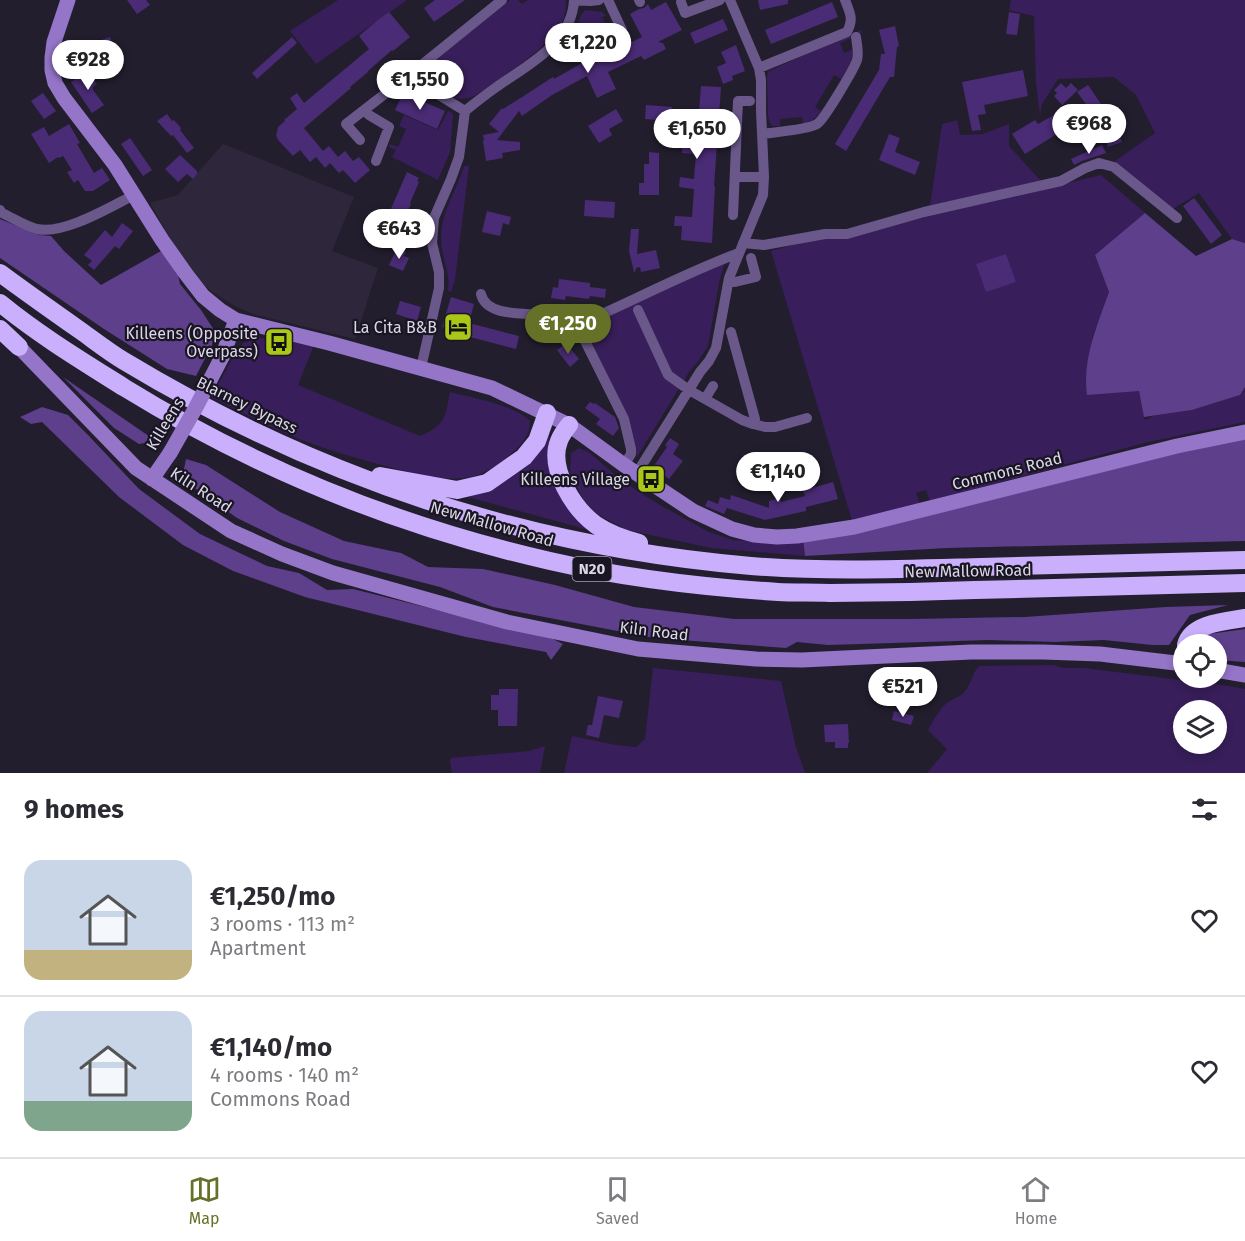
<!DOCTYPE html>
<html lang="en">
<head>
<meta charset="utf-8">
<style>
	body { margin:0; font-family:"Fira Sans",sans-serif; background:#f2f2f3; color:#2b2b33; height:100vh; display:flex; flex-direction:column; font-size:22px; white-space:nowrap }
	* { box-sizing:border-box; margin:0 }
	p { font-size:20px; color:#7c7c81 }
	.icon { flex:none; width:33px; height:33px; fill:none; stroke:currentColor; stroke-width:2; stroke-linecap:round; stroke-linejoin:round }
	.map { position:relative; height:773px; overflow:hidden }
	.side { display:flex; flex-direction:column; background:#fff; flex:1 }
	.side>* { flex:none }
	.tools { position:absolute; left:1173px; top:634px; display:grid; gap:12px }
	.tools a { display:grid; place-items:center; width:54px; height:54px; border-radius:50%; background:#fff; box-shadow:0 3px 9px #0003; font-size:30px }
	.price { position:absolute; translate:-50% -51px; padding:0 14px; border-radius:21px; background:#fff; color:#222; font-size:20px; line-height:39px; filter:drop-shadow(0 2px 3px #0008) }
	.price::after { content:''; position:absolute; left:50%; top:36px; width:18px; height:14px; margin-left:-9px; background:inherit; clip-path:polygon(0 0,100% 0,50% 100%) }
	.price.selected { background:#647126; color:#fff }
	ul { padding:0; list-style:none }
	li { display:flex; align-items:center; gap:18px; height:150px; padding:0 24px }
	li+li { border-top:2px solid #e1e1e2 }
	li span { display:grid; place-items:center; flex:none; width:168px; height:120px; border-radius:18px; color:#555 }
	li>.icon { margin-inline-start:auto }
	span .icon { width:72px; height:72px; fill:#fffc; stroke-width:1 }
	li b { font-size:26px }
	h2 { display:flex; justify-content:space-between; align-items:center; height:72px; padding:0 24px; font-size:26px }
	.tabs { display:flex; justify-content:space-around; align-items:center; height:84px; border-top:2px solid #e1e1e2; background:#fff; font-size:16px; color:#7c7c81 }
	.tabs a { display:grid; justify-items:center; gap:3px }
	.tabs .selected { color:#647126 }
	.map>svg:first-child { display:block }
	.built { fill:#2e273b }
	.green { fill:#381e5a; fill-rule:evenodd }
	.forest { fill:#5d3f8b }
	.building { fill:#4a2b75 }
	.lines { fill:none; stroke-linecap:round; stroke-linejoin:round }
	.street { stroke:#6a588b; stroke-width:10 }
	.secondary { stroke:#9475c8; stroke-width:15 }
	.highway { stroke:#c9affc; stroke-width:18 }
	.secondary-bridge { stroke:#9475c8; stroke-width:15 }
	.labels { text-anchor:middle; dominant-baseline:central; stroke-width:4.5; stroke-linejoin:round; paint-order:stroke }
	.shield { fill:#1a1524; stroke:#a19eaa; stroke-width:1.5 }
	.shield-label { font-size:15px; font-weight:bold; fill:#dbd8e3 }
	.poi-label { font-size:16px; fill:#dbd8e3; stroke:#1a1524; text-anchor:end }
	.street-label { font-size:16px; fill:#dbd8e3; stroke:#1a1524 }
</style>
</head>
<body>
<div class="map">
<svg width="1245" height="773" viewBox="0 0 1245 773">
	<rect width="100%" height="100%" fill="#231e2e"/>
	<path class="built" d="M223,144L354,197L332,251L378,268L355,339L253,314L237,307L220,297L210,290L202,283L181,257L150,203L178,195Z"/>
	<path class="green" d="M338,0H407L316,64L290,31Z
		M510,0H518L522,4L528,0H566C566,8 565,15 562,23C549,49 500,77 476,95C454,106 442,91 424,80L422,70Z
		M1011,0H1245V243L1232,239L1199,193L1171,210L1115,161L1155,133L1136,95L1114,77L1058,79L1042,104L1040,115L1036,83L1034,16L1009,10Z
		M585,10L602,12L606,16L602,17L605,23L588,31L589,34L584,44L577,27L581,15Z
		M861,30L862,33L840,43L844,53L853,49L851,62L841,79L834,75L815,107L821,111C816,118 811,122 803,124L802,117L780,119V126H773L770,123L768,116L767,76L769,71Z
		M448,111L452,113L453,115L450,152L438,180L392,157L396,150L389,147L390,144L398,147L406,129L399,126L404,115L438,130Z
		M957,120L960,135L983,134L1009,124V146L1041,181L930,206L942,124Z
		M464,166H469L455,280L451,292L448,291C451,273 441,257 441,239C441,210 456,193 464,166Z
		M1101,175L1145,213L1095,255L1109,292L1092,338L1139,391L1145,420L1153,416L1192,410L1240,395L1245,387V422L1148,442L930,501L926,490L916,493L920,504L853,524L771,251L808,241L888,226Z
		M725,261L719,283L708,346L699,360L689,372L637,457L635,449L587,331L591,323Z
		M259,338L314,345L298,385L420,436C446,425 445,417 450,392C470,397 517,406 530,421C530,438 518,448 506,458C496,466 484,474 470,477C442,482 416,474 389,467C360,459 330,451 302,440C272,429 241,411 211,397L231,361L243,343Z
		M549,428V451L589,530L457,494L493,487L512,477L537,452Z
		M579,448L590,453L622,481L660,505L709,532L733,540L759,542L803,539L805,556L711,548L627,530L597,514L584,501L570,473L571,453Z
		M1054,665L1063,668H1084L1229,686L1245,689V773H927L947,749L928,730C934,720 939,709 948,702C954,698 961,697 965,691C972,683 971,675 979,666ZM1184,711H1216V744H1184Z
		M653,668L781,681L796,747L805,773H564L572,736L616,745L636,747L645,739Z
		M545,746L540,773H452L450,762L451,758L529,751Z"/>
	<path class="forest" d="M1145,213L1196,256L1232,239L1245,243V387L1240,395L1192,410L1144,417L1139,391L1087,395C1082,360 1097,325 1109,292L1095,255Z
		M0,219L39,235L51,236L64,251L101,285L161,251L177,270L180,284L201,310L214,330L213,343L196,376L167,369L104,329L0,258Z
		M63,377L156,441L139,444L114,428Z
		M42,407L68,415L88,435L139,489L200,534L267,566L299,573L327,590L353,589L553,639L563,644L551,660L546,652L466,637L305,597L233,571L183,545L119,497L42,422L31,424L20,417Z
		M1245,432V541L947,548L805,556L803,539Z
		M186,459L206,465L280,512L344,541L401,553L428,567L483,569L555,585L634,607L734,619H910L1025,617L1166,607L1228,605L1190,615L1169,645H1152L1104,640L1054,642L989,640L828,645L797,642L786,648L654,638L493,607L440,587L332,559L284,541L237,518L182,479Z
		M1245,629V662L1217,660L1216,645H1194L1202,635Z"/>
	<path class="building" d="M127,0H146L150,5L137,14Z
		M435,0H465L434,22L424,8Z
		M758,0H788V4L760,10Z
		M666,2L682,30L658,42L663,43L666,49L644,60L641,56L608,72L616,89L607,93L597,98L587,76L552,95L522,116L519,111L497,140L520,142V150L502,153L503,158L486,161L483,141L484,140L483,135L499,132L489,124L502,108L503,109L522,97L553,77L554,79L582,63L579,59L593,52L597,60L642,37L630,14L639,9L644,8L648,4L651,10Z
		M832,2L838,17L771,44L765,30Z
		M389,12L410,37L393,51L392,50L368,71V72L350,87L351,88L304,128L323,151L329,146L338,157L345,151L353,161L359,157L370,170L355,183L343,170L339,173L330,163L325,168L316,157L310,162L300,150L293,156L279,141L276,136L277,132L278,127L285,121L284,120L297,109L290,98L297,93L304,103L369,49L359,36L379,19Z
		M1009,12L1020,14L1017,35L1006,34Z
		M723,19L728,30L695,44L690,33Z
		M895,26L899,46L897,47L894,77H890L846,151L835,144L879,70L881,54H885L879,30Z
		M110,37L115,52L82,63L79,54L84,53L82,47Z
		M292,37L297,43L257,79L252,73Z
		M736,45L745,71L732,76L733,80L723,84L717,67L726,63L721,52Z
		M1023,70L1028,96L984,105L986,114L978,115L981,130L972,131L962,82Z
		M87,71L97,84L93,87V90L104,105L92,113L71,82Z
		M1061,83L1066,88L1071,83L1078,90L1062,105L1054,96L1057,93L1054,90Z
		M1088,85L1101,104L1091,111L1077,92Z
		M701,86L721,87L714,186H715L712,243L681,240L682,226H674L675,216L692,217L694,189L679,187L680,177L694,179L696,154L682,153L683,122L645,119L646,105L672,107V109L699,111Z
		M43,93L56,111L44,119L31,101Z
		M403,93L445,111L437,129L395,110Z
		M616,109L623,121L609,129L612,135L599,143L588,126Z
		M167,114L172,121L174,120L181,128L180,130L194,148L187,153L173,135L171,136L157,121Z
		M1054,115L1063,130L1025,154L1012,134L1035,120L1038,124Z
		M1113,118L1122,142L1108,147L1099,123Z
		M69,124L80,143L77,144L94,173L102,168L110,180L93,191H85L78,180L74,183L67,172L72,170L63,156L59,158L58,157L49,163L31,134L44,127L49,136Z
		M889,134L900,138L895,152L920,162L915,175L879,160Z
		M130,138L152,170L143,176L121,144Z
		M1102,145L1106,153L1082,161L1074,165L1071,159Z
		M649,152L659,153V195H639V183H644V164H649Z
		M180,155L197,171V174L193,179L187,174L178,182L165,169Z
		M407,172L419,178L417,181L419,182L410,203L411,204L403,223H405L403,227L408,229L402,243L384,235L390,222L386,220Z
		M1194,198L1222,235L1211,244L1183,206Z
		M585,200L615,202L614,218L584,216Z
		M487,211L511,217L509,225L503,223L500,236L482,232Z
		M122,223L133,231L119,249L115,246L94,270L88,265L92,261L84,255L105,230L112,237Z
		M631,229H639L637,254L656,250L660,268L641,272L640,267L636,268L635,272H634L629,251Z
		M397,248L406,252L404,256L409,258L403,271L389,265Z
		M1006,254L1016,282L986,292L976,264Z
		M559,279L590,283V287L606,289L605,298L590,296L589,299L566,296L565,300L551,298L553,287L558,288Z
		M451,297L474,304L469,323L519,336L516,349L470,337V335L442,327Z
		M400,301L421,307L417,321L396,314Z
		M566,343L579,359L570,367L557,350Z
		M590,402L594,404L595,403L615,417L619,428L613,436L596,424L600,419L585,408Z
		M670,438L679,444L673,454L683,461L669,479L653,467L667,447L665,445Z
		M833,482L838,499L806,507V511L765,520L727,508L724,514L705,506L708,500L718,504L720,497L730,500L731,495L769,508V501L780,498L781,502L805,496L802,487L811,485L812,488Z
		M499,689H518L517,726H498V710H491V695H499Z
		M598,696L623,701L619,718L604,715L599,738L586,735L588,725H592Z
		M894,711L914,716L911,725L892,720Z
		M848,724L849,743H848V748H835V742H825L824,725Z"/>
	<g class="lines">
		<path class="street" d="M639,0L640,2
			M681,2L685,13L720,0
			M595,42L622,30L608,0
			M759,68L847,32C854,19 850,13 845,0
			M408,76L465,111
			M364,110L369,115L389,127L376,161
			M465,111C475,103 485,95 495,88C526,66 572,44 574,0L590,1L599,0
			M762,134C775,132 807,130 817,124C824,120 854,69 857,60C859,52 857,46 856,37
			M360,140L346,124L408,76L502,0
			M735,177H764
			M0,210L2,213C13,218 25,226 37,229C64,235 110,207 134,195
			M733,215L738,101H750
			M743,243L764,245L825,234H847L924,212L1061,181L1085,168L1099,163L1114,167L1177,218
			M729,281L735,282L756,277L751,258
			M481,294C487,322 544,310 565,318C569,319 574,323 577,325L624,419L631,449V454L624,465
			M638,310L668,375L689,390L742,420L753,424L765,427H775L807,418
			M577,325C632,302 684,273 739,253
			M731,332L755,419L753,424
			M421,368L439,288V272L432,243L434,218L451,179L459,157L465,111
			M705,399L713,386
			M637,473L700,372L709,361L716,348L729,278L763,195L764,177L761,111V80L759,68L730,0"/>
		<path class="secondary" d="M68,0L54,42L52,58V70L55,83L64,98L115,165L162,240L186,274L203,296L220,310L236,320L329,343L492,388L569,425L624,465L693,511L732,529L754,535L777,537L797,536L854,527L1177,446L1245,432
			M19,347L136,468L231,531L282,554L333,573L507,622L638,649L756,659L802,660L971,652H1043L1100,654L1184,664
			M222,357L236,320
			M152,479L170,453
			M1216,670L1245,675"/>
		<path class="highway" d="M0,273C27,293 54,312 81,331C95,341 109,352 124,361C318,478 525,547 751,566C827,572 905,569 981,567C1069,565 1157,562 1245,560
			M0,303C39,335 82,361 125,388C255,468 400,527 550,561C624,578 701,587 778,592C795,593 813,592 830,593C879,593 927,592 975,590C1065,588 1155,586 1245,583
			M0,329L19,347
			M569,425C565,430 561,435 559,441C548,469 574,509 596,525C609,534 624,539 639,543
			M380,476L457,490L487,483L524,457L537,441L547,413
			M1186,645C1191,623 1227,621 1245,618
			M1182,664L1184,657"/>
		<path class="secondary-bridge" d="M170,453L195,409L222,357"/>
	</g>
	<defs>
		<g id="hotel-square" transform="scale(1.5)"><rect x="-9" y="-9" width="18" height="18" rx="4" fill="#aac717" stroke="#1a1524"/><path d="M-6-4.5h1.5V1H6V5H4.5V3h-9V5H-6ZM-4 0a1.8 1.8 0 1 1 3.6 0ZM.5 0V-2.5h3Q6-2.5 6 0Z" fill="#111"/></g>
		<g id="bus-square" transform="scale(1.5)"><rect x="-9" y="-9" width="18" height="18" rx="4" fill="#aac717" stroke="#1a1524"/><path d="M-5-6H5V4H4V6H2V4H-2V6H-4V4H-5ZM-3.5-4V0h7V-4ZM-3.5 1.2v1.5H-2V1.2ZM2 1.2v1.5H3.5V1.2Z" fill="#111"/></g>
	</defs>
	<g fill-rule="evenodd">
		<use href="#hotel-square" x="458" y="327"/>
		<use href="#bus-square" x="279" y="342"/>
		<use href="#bus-square" x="651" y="479"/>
	</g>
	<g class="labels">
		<rect class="shield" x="572.5" y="557" width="39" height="24" rx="4.5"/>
		<g class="shield-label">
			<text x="592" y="569">N20</text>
		</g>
		<g class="poi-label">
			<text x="437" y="327">La Cita B&amp;B</text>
			<text x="258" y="333">Killeens (Opposite<tspan x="258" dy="18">Overpass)</tspan></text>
			<text x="630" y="479">Killeens Village</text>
		</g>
		<g class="street-label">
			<text transform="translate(247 405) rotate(26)">Blarney Bypass</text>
			<text transform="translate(165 424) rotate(-59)">Killeens</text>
			<text transform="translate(1007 471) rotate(-14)">Commons Road</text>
			<text transform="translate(201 490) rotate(33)">Kiln Road</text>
			<text transform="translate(492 524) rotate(16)">New Mallow Road</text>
			<text transform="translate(968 571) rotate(-1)">New Mallow Road</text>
			<text transform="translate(654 631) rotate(7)">Kiln Road</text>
		</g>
	</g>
</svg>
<div class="tools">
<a><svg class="icon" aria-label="locate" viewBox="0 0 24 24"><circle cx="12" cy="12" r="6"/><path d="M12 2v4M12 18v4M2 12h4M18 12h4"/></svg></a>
<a><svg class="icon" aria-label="layers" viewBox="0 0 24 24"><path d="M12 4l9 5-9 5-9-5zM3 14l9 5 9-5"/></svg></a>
</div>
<b class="price" style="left:588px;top:74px">€1,220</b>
<b class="price" style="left:88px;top:91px">€928</b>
<b class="price" style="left:420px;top:111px">€1,550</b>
<b class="price" style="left:1089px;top:155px">€968</b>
<b class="price" style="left:697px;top:160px">€1,650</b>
<b class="price" style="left:399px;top:260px">€643</b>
<b class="price selected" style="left:568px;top:355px">€1,250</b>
<b class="price" style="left:778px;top:503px">€1,140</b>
<b class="price" style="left:903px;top:718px">€521</b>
</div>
<section class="side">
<h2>9 homes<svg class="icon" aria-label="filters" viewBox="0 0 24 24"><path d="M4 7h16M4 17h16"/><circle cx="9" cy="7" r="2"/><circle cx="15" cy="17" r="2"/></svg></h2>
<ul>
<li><span style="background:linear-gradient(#c9d6e8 75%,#c2b280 0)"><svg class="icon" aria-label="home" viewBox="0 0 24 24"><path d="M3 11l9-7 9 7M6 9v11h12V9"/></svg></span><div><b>€1,250/mo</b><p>3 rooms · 113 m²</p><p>Apartment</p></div><svg class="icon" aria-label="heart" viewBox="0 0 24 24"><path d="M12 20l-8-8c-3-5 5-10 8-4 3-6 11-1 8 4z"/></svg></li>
<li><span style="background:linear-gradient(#c9d6e8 75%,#7fa58c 0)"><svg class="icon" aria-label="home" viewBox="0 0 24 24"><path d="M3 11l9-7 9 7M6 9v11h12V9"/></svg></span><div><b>€1,140/mo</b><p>4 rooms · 140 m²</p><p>Commons Road</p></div><svg class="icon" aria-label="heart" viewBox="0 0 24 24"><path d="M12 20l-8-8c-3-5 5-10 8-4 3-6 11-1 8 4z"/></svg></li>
</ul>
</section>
<nav class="tabs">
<a class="selected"><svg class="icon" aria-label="map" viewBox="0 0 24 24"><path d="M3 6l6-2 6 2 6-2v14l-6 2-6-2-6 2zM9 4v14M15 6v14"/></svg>Map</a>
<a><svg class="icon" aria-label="saved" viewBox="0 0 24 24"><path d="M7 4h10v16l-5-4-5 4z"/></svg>Saved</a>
<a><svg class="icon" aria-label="home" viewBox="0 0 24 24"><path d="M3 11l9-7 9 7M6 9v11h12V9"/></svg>Home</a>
</nav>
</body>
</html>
